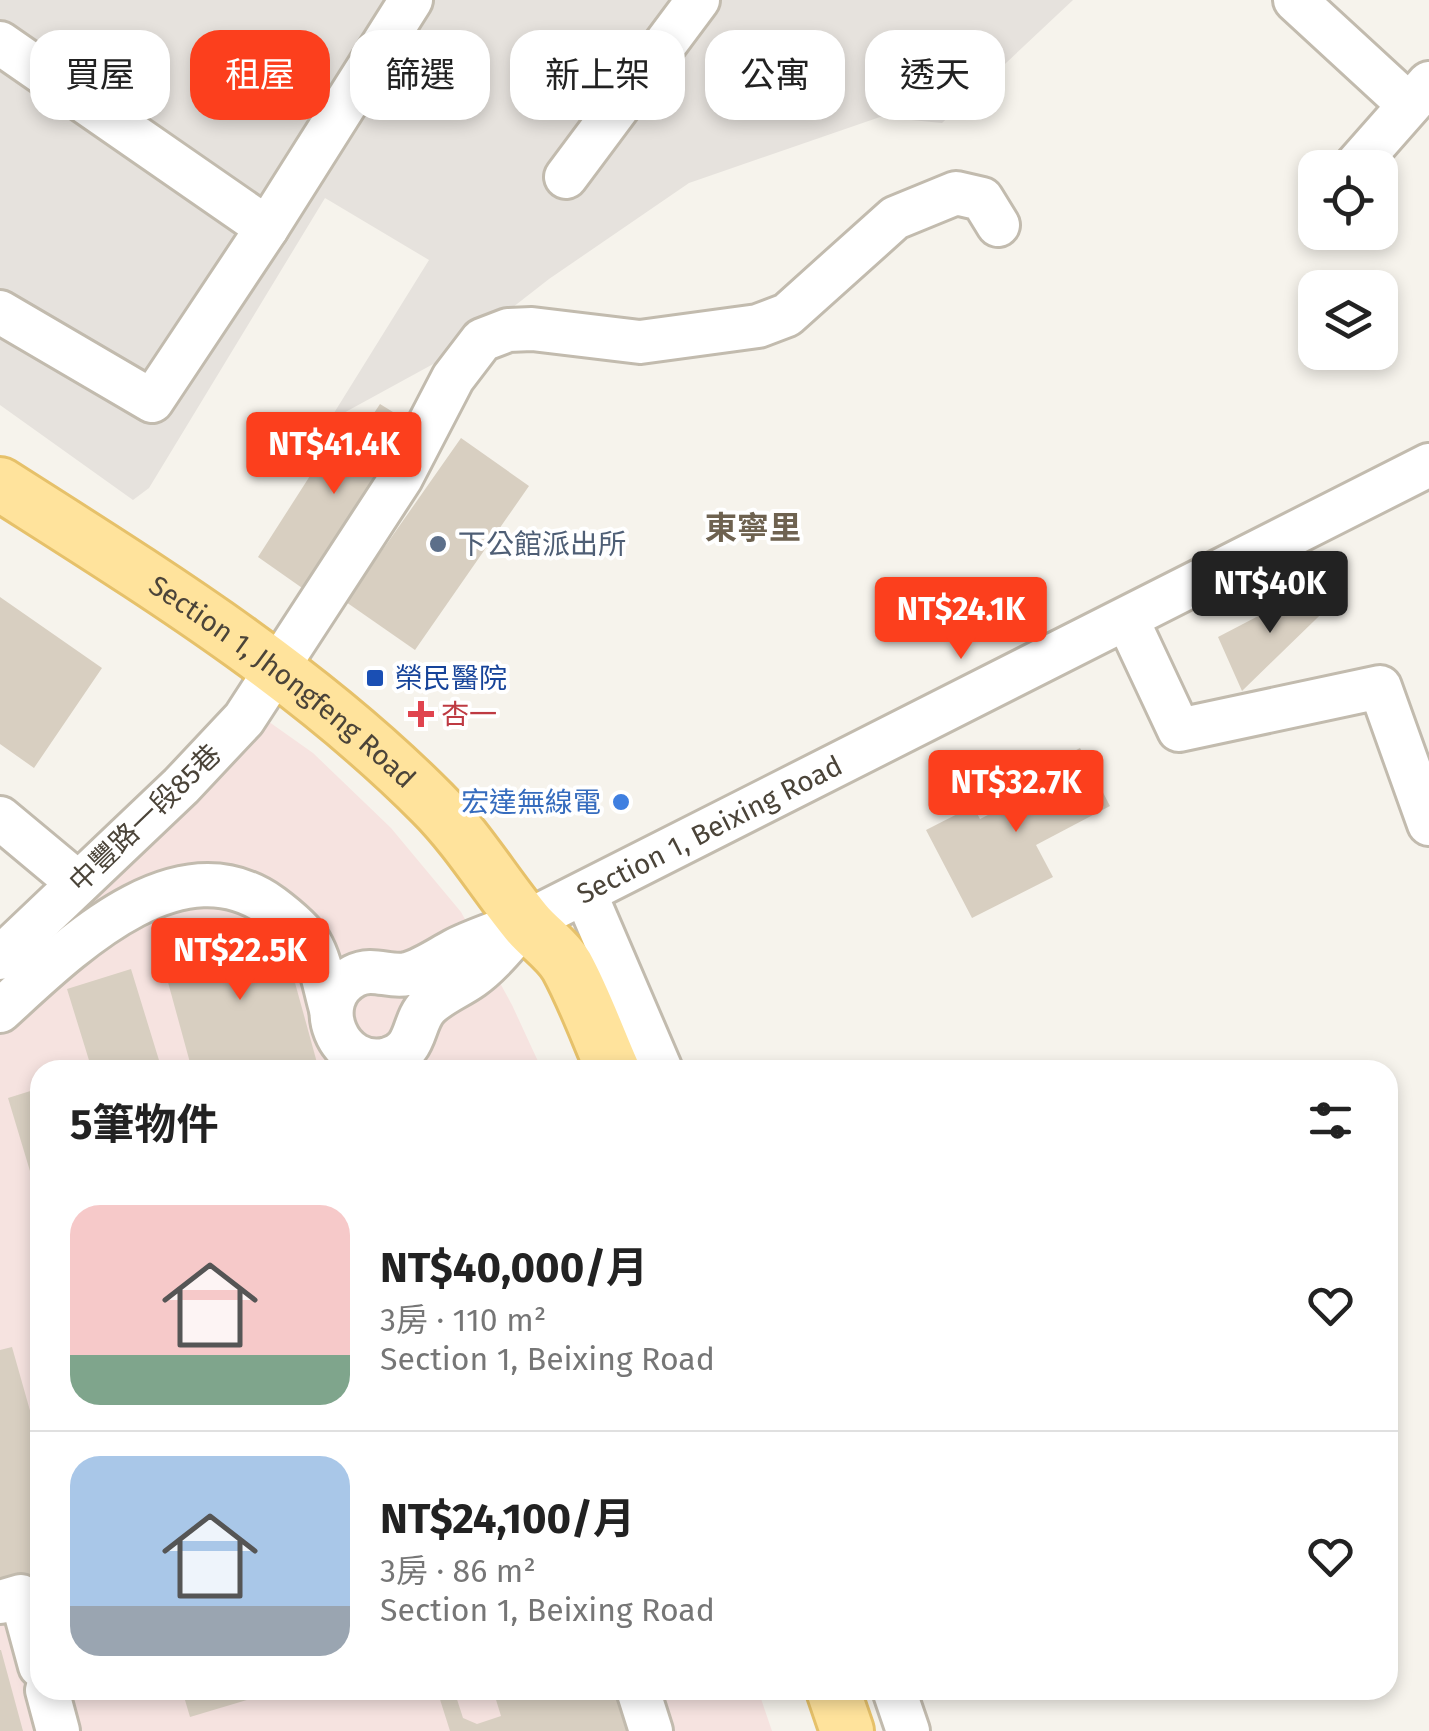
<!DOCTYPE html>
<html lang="zh-TW">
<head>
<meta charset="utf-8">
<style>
	body { margin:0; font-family:"Fira Sans","Noto Sans TC",sans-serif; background:#f2f2f2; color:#222; height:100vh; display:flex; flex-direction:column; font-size:38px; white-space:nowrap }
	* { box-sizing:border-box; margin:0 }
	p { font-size:32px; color:#767676 }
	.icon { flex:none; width:55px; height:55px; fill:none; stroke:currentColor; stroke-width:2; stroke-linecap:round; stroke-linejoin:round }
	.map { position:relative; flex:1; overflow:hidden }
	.panel { position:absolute; left:30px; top:1060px; width:1368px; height:640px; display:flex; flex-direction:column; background:#fff; border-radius:30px; box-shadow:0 5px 15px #0003 }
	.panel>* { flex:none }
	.hud { position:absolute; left:30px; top:30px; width:1370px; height:90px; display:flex; gap:20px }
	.tools { position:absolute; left:1298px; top:150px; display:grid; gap:20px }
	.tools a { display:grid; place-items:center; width:100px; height:100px; border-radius:20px; background:#fff; box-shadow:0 5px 15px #0003; font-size:50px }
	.price { position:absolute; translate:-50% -85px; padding:0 22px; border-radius:10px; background:#fc3f1d; color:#fff; font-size:32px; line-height:65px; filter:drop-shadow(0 2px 5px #0008) }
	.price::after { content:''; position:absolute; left:50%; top:60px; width:30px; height:22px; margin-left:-15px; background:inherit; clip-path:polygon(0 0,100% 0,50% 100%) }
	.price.on { background:#222; color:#fff }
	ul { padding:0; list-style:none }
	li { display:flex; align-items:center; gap:30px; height:250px; padding:0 40px }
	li+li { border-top:2px solid #e0e0e0 }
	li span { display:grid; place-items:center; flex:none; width:280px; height:200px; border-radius:30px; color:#555 }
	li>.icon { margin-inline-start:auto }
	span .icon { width:120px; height:120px; fill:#fffc; stroke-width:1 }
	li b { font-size:42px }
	h2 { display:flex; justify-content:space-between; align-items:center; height:120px; padding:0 40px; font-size:42px }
	.tag { padding:0 35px; border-radius:30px; background:#fff; box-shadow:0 5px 15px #0003; font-size:35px; line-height:90px }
	.tag.on { background:#fc3f1d; color:#fff }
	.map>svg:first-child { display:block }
	.industrial { fill:#e6e2dd }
	.medical { fill:#f6e3e0 }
	.building { fill:#d8cfc1 }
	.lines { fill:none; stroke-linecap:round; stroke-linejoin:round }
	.minor-casing { stroke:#c2bbae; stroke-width:48 }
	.major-casing { stroke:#e6c16a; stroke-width:58 }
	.minor { stroke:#fff; stroke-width:42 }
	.major { stroke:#ffe39c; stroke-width:52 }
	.service-dot { fill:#5c6f8a; stroke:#fff; stroke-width:4 }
	.transit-dot { fill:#1a4fb4; stroke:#fff; stroke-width:4 }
	.health-dot { fill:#e0444e; stroke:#fff; stroke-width:4 }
	.shop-dot { fill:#3f7fe0; stroke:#fff; stroke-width:4 }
	.labels { text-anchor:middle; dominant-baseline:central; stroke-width:8; stroke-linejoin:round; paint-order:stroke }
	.service-label { font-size:28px; fill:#4e5e75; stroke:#fff; text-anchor:start }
	.transit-label { font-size:28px; fill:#164399; stroke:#fff; text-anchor:start }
	.street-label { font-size:28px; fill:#4b4439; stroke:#fff }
	.health-label { font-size:28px; fill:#be3a42; stroke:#fff; text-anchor:start }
	.shop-label { font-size:28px; fill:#366cbe; stroke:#fff; text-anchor:end }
	.quarter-label { font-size:32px; font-weight:bold; fill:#6e6250; stroke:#fff }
</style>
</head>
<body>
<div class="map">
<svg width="1429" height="1731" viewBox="0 0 1429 1731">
	<rect width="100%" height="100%" fill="#f6f3ec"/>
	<path class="industrial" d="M0,0H1073L942,123L880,117L689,183L549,279L457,351L329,421L429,260L325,198L149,488L133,500L0,405Z"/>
	<path class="medical" d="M265,719L313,753L391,828L461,912L512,1005L542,1070H40V1690H758L772,1731H0V971Z"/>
	<path class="building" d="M380,404L414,425L305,590L258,557L340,429L356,440Z
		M461,438L529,486L415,650L346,602Z
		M1348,588L1242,691L1218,637L1266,612Z
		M0,597L102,668L34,768L0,744Z
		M1080,748L1110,806L1036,845L1053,877L972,918L926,830L973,806L980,819L1045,786L1037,771Z
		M278,921L319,1070H192L160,953Z
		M131,969L162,1070H92L67,989Z
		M40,1088V1201H39L8,1098Z
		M12,1347L40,1446V1580L0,1590V1350Z
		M0,1650H1L23,1731H0Z
		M182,1690H277V1691L190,1717Z
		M437,1690H454L463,1718L477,1724L501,1716L493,1690H623L635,1731H450Z"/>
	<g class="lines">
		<g class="minor-casing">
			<g id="minor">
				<path d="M1295,0L1409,105"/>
				<path d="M0,43L267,228L411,0"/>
				<path d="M1354,168L1429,83"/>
				<path d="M566,177L698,0"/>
				<path d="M0,312L152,401L267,228"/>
				<path d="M1127,619L1179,730L1380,687L1429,824"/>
				<path d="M0,818L78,883"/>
				<path d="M585,893L661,1070"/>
				<path id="s1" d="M526,922C509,940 492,963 472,977C458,987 440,994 428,1006C411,1023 419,1050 388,1059C338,1072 309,1000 354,976C373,966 389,978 407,974C423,970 440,958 455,950C477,939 502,931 526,922L1429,465"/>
				<path d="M0,958L181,786L244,719L401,478L453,378L482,340L508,330L532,329L640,342L758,326L787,315L895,218L956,193L982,199L998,225"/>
				<path d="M0,1011C67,950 177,839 271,906C283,915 301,929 310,943C321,961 325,989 331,1009"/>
				<path d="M0,1602L21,1596L40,1666"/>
				<path d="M47,1690L58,1731"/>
				<path d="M638,1690L651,1731"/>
				<path d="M894,1690L908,1731"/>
			</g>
		</g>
		<g class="major-casing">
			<g id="major">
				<path id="s2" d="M0,484C152,581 304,674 432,803C468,839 494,883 526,922C538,937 557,949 567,966C585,999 598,1036 613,1070"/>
				<path d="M833,1690L847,1731"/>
			</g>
		</g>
		<use href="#minor" class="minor"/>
		<use href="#major" class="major"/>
	</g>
	<circle class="service-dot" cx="438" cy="544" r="10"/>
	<rect class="transit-dot" x="365" y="668" width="20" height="20" rx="5"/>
	<path class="health-dot" d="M416 699h10v10h10v10h-10v10h-10v-10h-10v-10h10z"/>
	<circle class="shop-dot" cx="621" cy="802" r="10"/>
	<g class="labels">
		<g class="service-label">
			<text x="458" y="544">下公館派出所</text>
		</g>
		<g class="transit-label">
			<text x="395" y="678">榮民醫院</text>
		</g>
		<g class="street-label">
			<text stroke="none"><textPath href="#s2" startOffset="345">Section 1, Jhongfeng Road</textPath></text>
			<text transform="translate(145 818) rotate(-44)">中豐路一段85巷</text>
			<text stroke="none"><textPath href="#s1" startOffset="718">Section 1, Beixing Road</textPath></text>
		</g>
		<g class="health-label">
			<text x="441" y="714">杏一</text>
		</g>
		<g class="shop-label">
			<text x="601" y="802">宏達無線電</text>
		</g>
		<g class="quarter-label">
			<text x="753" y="528">東寧里</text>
		</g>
	</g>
</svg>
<div class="tools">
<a><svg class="icon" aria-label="locate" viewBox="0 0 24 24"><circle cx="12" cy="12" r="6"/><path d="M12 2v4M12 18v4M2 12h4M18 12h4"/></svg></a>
<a><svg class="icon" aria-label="layers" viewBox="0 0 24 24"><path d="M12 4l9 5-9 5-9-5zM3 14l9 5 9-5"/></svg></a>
</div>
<b class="price" style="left:334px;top:497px">NT$41.4K</b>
<b class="price on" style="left:1270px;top:636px">NT$40K</b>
<b class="price" style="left:961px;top:662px">NT$24.1K</b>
<b class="price" style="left:1016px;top:835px">NT$32.7K</b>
<b class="price" style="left:240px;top:1003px">NT$22.5K</b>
<div class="hud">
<a class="tag">買屋</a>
<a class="tag on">租屋</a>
<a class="tag">篩選</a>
<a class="tag">新上架</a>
<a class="tag">公寓</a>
<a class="tag">透天</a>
</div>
<section class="panel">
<h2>5筆物件<svg class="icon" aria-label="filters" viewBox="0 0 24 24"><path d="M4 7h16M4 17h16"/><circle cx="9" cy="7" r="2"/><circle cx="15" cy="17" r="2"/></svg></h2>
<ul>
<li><span style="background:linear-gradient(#f6c9c9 75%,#7fa58c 0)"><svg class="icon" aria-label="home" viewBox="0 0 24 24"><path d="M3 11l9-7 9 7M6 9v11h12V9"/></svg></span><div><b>NT$40,000/月</b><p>3房 · 110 m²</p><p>Section 1, Beixing Road</p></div><svg class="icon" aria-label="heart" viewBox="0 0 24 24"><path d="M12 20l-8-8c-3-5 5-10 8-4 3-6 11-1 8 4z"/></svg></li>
<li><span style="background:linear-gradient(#a9c7e8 75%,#9aa5b1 0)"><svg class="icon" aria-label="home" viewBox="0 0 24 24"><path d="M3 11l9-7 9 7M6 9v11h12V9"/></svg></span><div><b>NT$24,100/月</b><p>3房 · 86 m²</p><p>Section 1, Beixing Road</p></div><svg class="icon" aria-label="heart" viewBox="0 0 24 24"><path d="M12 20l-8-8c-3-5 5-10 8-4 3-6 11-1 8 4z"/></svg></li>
</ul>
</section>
</div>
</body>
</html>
